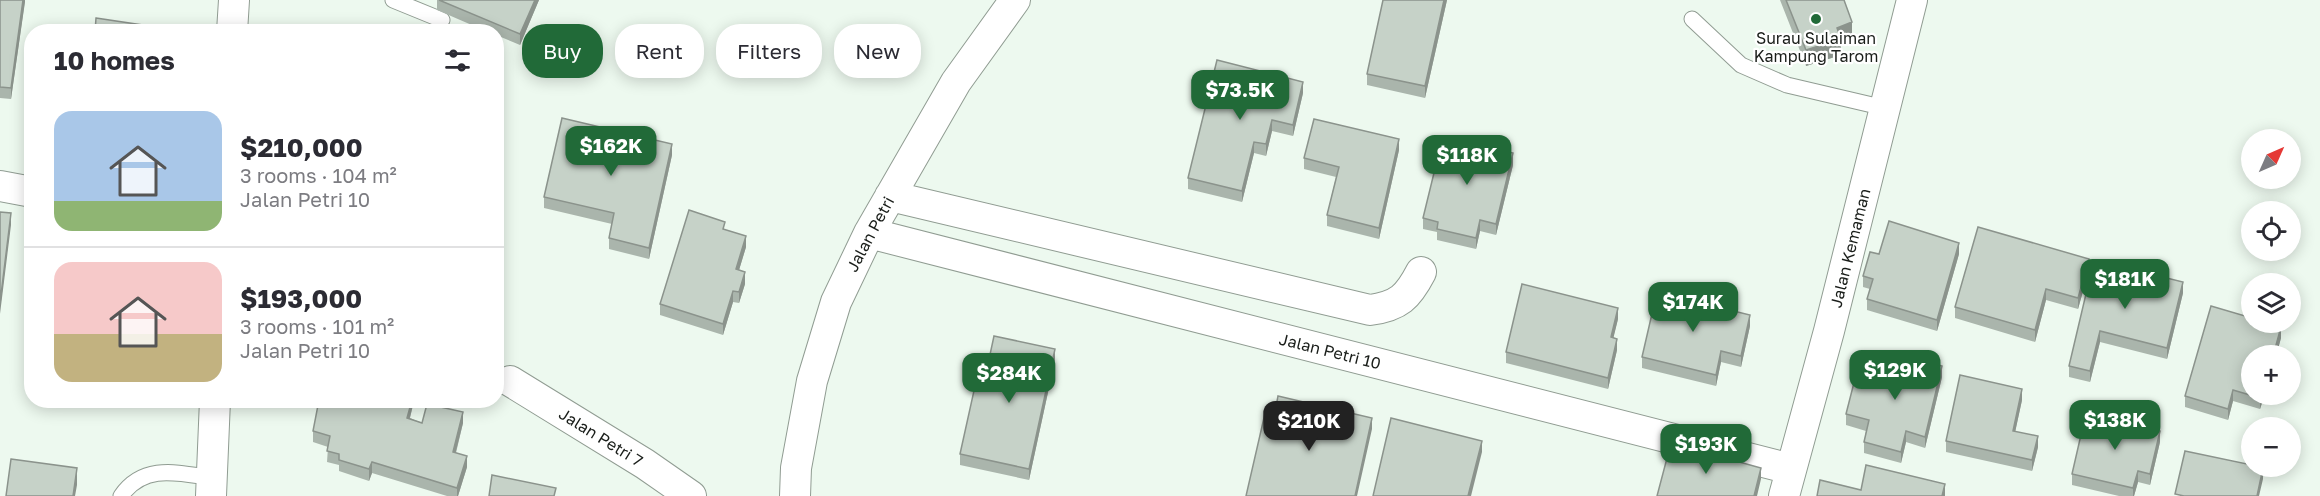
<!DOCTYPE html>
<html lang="en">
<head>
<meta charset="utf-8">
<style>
	body { margin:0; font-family:"Golos Text",sans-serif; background:#f7f7f7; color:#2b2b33; height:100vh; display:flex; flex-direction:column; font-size:22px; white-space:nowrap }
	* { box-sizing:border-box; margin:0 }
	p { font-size:20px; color:#7c7c81 }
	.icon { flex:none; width:33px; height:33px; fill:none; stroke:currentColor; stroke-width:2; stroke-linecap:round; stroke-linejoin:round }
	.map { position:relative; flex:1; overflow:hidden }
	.panel { position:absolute; left:24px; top:24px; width:480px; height:384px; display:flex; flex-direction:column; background:#fff; border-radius:24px; box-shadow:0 3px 15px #0003 }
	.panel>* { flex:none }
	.hud { position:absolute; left:522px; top:24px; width:570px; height:54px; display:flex; gap:12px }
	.needle { width:39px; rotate:45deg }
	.fabs { position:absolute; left:2241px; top:129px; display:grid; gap:12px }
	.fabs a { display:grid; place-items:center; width:60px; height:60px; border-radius:50%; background:#fff; box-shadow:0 3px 15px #0003; font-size:30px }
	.price { position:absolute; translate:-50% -51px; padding:0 14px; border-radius:12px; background:#216a38; color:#fff; font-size:20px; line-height:39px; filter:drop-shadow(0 2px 3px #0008) }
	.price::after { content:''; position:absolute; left:50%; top:36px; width:18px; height:14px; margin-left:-9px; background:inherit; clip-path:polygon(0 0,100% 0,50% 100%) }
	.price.current { background:#222; color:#fff }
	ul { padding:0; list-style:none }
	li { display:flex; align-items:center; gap:18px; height:150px; padding:0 30px }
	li+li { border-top:2px solid #e1e1e2 }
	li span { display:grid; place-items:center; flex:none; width:168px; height:120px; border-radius:18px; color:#555 }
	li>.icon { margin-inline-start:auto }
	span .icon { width:72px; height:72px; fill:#fffc; stroke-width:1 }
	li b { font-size:26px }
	h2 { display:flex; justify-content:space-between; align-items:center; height:72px; padding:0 30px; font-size:26px }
	.chip { padding:0 21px; border-radius:24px; background:#fff; box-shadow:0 3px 15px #0003; font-size:21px; line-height:54px }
	.chip.current { background:#216a38; color:#fff }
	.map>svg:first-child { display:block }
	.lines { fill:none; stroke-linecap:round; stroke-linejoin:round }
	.service-casing { stroke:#909c92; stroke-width:17 }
	.minor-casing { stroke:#909c92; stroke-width:32 }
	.service { stroke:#fff; stroke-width:15 }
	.minor { stroke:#fff; stroke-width:30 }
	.wall { fill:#aab5ac }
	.shaded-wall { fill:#8b938c }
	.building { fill:#c6d2c8; stroke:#8b938c; stroke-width:1.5 }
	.poi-dot { fill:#216a38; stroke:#fff; stroke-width:2 }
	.labels { text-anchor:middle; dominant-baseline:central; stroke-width:4.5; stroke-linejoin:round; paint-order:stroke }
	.poi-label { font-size:16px; fill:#191d19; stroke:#fff }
	.street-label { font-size:16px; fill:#191d19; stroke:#fff }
</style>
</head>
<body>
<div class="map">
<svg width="2320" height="496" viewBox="0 0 2320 496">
	<rect width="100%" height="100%" fill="#edf9ef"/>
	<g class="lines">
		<g class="service-casing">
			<path id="service" d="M393,0L442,20
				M1692,19L1741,65L1787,85L1885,108
				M121,496C144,463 178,473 213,478"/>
		</g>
		<g class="minor-casing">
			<path id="minor" d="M232,32L234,0
				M0,186L32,192
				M890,196L1370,310C1399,306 1408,297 1421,272
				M869,233L1791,469
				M510,381L645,464L691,496
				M211,496L215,400
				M795,496L796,468L812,381L836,302L869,233L956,82L1015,0
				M1784,496L1829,331L1912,0"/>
		</g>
		<use href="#service" class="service"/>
		<use href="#minor" class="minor"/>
	</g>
	<path class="wall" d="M0,0H25L11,99L0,98Z
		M437,0H539L520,45L496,35V32H488L437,10Z
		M1383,0H1447L1425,98L1367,85V74Z
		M1780,0H1844L1852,38L1841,42V55L1806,66Z
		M1303,93L1293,136L1272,131L1266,156L1254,153L1242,202L1188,189V178Z
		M1399,150L1379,239L1327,226V215L1336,177L1304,169V158Z
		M672,155L649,259L609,249V238L612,224L544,208V197Z
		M1513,165L1496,235L1480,231L1476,249L1437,240V232L1423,229V218Z
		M725,230L746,247L739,270L745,284L739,303L733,302L723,335L660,315V304Z
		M1879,254H1959L1937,331L1867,310V299L1870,289L1863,287V276Z
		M2094,260L2183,293L2167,359L2100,342L2090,382L2069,377V366Z
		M2089,270L2078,309L2046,300L2035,342L1955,318V307Z
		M2211,306L2252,318V322H2266L2281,327V338L2276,356H2252V394H2265L2260,409L2233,401L2228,420L2185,407V396Z
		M1618,319L1613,338L1617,350L1608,389L1506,363V352Z
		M1750,326L1741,367L1721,362L1716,386L1642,368V357Z
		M1055,360L1029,480L960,465V454L985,378Z
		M1900,373L1942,377L1925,448L1906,442L1901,463L1864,453V442L1866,431L1846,425V414Z
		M78,400H133V404L78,402Z
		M413,400V405L410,418L422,423H463L456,453L467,467L458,496H447L372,473L369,481L339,471V465L327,462L328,447L313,442V431Z
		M2022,400L2015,432L2038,447L2032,471L1946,452V441Z
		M2160,442L2150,485L2138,482L2134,496H2119L2072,485V474Z"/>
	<path class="shaded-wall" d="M23,0H25V2L11,99V88Z
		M535,0H539L520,45V34Z
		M1444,0H1447L1425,98V86Z
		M1852,22V38L1841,42V55L1806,66V50L1837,28Z
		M1303,82V93L1293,136V125Z
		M1272,120V131L1266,156V144Z
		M1399,139V150L1379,239V228Z
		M1254,142V153L1242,202V191Z
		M672,144V155L649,259V248Z
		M1513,153V165L1496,235V224Z
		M11,213V225L0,314V303Z
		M1480,220V231L1476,249V238Z
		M746,236V247L736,280V269Z
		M1959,243V254L1937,331V320Z
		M2089,259V270L2078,309V298Z
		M745,272V284L739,303V292Z
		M2183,282V293L2167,359V348Z
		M2046,289V300L2035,342V330Z
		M733,291V302L723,335V324Z
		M1618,308V319L1611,348V337Z
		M1750,315V326L1741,367V356Z
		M2281,327V338L2276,356H2273Z
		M2100,331V342L2090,382V371Z
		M1617,339V350L1608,389V378Z
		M1055,349V360L1029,480V469Z
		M1721,351V362L1716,386V375Z
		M1942,366V377L1925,448V437Z
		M2022,389V400L2013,442V431Z
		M2233,390V401L2228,420V409Z
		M2261,394H2265L2260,409V398Z
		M412,400H413V405L407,429V418Z
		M463,412V423L453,463V452Z
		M1372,418V429L1357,496H1355Z
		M1906,431V442L1901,463V452Z
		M2160,431V442L2150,485V474Z
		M2038,436V447L2032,471V460Z
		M1482,441V452L1471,496H1468Z
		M467,456V467L458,496H457V488Z
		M372,462V473L369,481V469Z
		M77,468V485L75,496H73Z
		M1761,468V479L1757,496H1754Z
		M2263,468V479L2259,496H2257Z
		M2138,471V482L2134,496H2133V488Z
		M1945,484V496H1942Z"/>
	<path class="building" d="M0,0H23L11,88L0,87Z
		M439,0H535L520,34Z
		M1383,0H1444L1425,86L1367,74Z
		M1786,0H1844L1852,22L1837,28L1841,39L1806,50Z
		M96,18L149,26L148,32H95Z
		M1217,60L1303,82L1293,125L1272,120L1266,144L1254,142L1242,191L1188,178Z
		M562,118L672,144L649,248L609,238L614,213L544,197Z
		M1314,119L1399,139L1379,228L1327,215L1339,167L1304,158Z
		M1443,136L1513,153L1496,224L1480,220L1476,238L1437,229L1438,222L1423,218Z
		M689,210L725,222L723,229L746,236L736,269L745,272L739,292L733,291L723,324L660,304Z
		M0,212L11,213L0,303Z
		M1889,221L1959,243L1937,320L1867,299L1873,279L1863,276L1870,252L1879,254Z
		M1978,227L2089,259L2078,298L2046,289L2035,330L1955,307Z
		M2094,260L2183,282L2167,348L2100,331L2090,371L2069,366Z
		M1522,284L1618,308L1611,337L1617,339L1608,378L1506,352Z
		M1657,292L1750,315L1741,356L1721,351L1716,375L1642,357Z
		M2211,306L2252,318V322H2266L2281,327L2273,356H2252V394H2261L2260,398L2233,390L2228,409L2185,396Z
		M994,336L1055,349L1029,469L960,454L977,377L985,378Z
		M1904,356L1942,366L1925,437L1906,431L1901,452L1864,442L1869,420L1846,414L1859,363L1900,373Z
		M1960,375L2022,389L2013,431L2038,436L2032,460L1946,441Z
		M1278,396L1372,418L1355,496H1246L1266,409L1275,412Z
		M319,400H412L407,418L422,423L427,404L463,412L453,452L467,456L457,488L372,462L369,469L339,460V454L327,451L330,436L313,431Z
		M2086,413L2160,431L2150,474L2138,471L2133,488L2072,474Z
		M1391,418L1482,441L1468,496H1373Z
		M1671,443L1761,468L1754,496H1657Z
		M2185,451L2252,465V466L2263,468L2257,496H2184L2175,494Z
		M11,459L77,468L73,496H6Z
		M1866,465L1945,484L1942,496H1817L1820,480L1861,490Z
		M492,475L556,488L554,496H489Z"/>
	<circle class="poi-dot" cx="1816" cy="19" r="6"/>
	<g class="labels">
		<g class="poi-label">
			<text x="1816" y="38">Surau Sulaiman<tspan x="1816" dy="18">Kampung Tarom</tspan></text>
		</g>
		<g class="street-label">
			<text transform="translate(870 234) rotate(-62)">Jalan Petri</text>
			<text transform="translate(1850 248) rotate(-76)">Jalan Kemaman</text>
			<text transform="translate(1330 351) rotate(14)">Jalan Petri 10</text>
			<text transform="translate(601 437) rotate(32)">Jalan Petri 7</text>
		</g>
	</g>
</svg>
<div class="fabs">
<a><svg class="needle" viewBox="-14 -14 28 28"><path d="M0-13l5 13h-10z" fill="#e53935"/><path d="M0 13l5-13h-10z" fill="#7c7c81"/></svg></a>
<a><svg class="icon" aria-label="locate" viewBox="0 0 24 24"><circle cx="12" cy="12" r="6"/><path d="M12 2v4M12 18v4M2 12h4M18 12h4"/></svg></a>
<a><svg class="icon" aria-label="layers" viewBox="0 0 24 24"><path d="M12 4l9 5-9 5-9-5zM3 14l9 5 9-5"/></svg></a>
<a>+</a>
<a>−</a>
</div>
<b class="price" style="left:1240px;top:121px">$73.5K</b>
<b class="price" style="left:611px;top:177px">$162K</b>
<b class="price" style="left:1467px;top:186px">$118K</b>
<b class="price" style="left:2125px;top:310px">$181K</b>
<b class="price" style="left:1693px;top:333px">$174K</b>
<b class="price" style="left:1895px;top:401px">$129K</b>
<b class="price" style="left:1009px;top:404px">$284K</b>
<b class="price" style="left:2115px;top:451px">$138K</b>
<b class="price current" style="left:1309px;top:452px">$210K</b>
<b class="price" style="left:1706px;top:475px">$193K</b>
<div class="hud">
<a class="chip current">Buy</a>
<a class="chip">Rent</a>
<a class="chip">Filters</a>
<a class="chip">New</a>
</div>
<section class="panel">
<h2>10 homes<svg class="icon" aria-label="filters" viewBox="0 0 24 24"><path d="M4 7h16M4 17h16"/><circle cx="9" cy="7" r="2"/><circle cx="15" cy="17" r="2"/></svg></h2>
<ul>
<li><span style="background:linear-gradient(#a9c7e8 75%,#8fb573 0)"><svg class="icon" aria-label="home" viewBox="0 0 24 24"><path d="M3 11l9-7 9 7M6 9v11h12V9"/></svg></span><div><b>$210,000</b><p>3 rooms · 104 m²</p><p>Jalan Petri 10</p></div></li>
<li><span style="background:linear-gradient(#f6c9c9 60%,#c2b280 0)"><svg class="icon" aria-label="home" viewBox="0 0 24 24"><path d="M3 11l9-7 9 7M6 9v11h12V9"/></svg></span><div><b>$193,000</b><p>3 rooms · 101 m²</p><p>Jalan Petri 10</p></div></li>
</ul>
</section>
</div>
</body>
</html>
